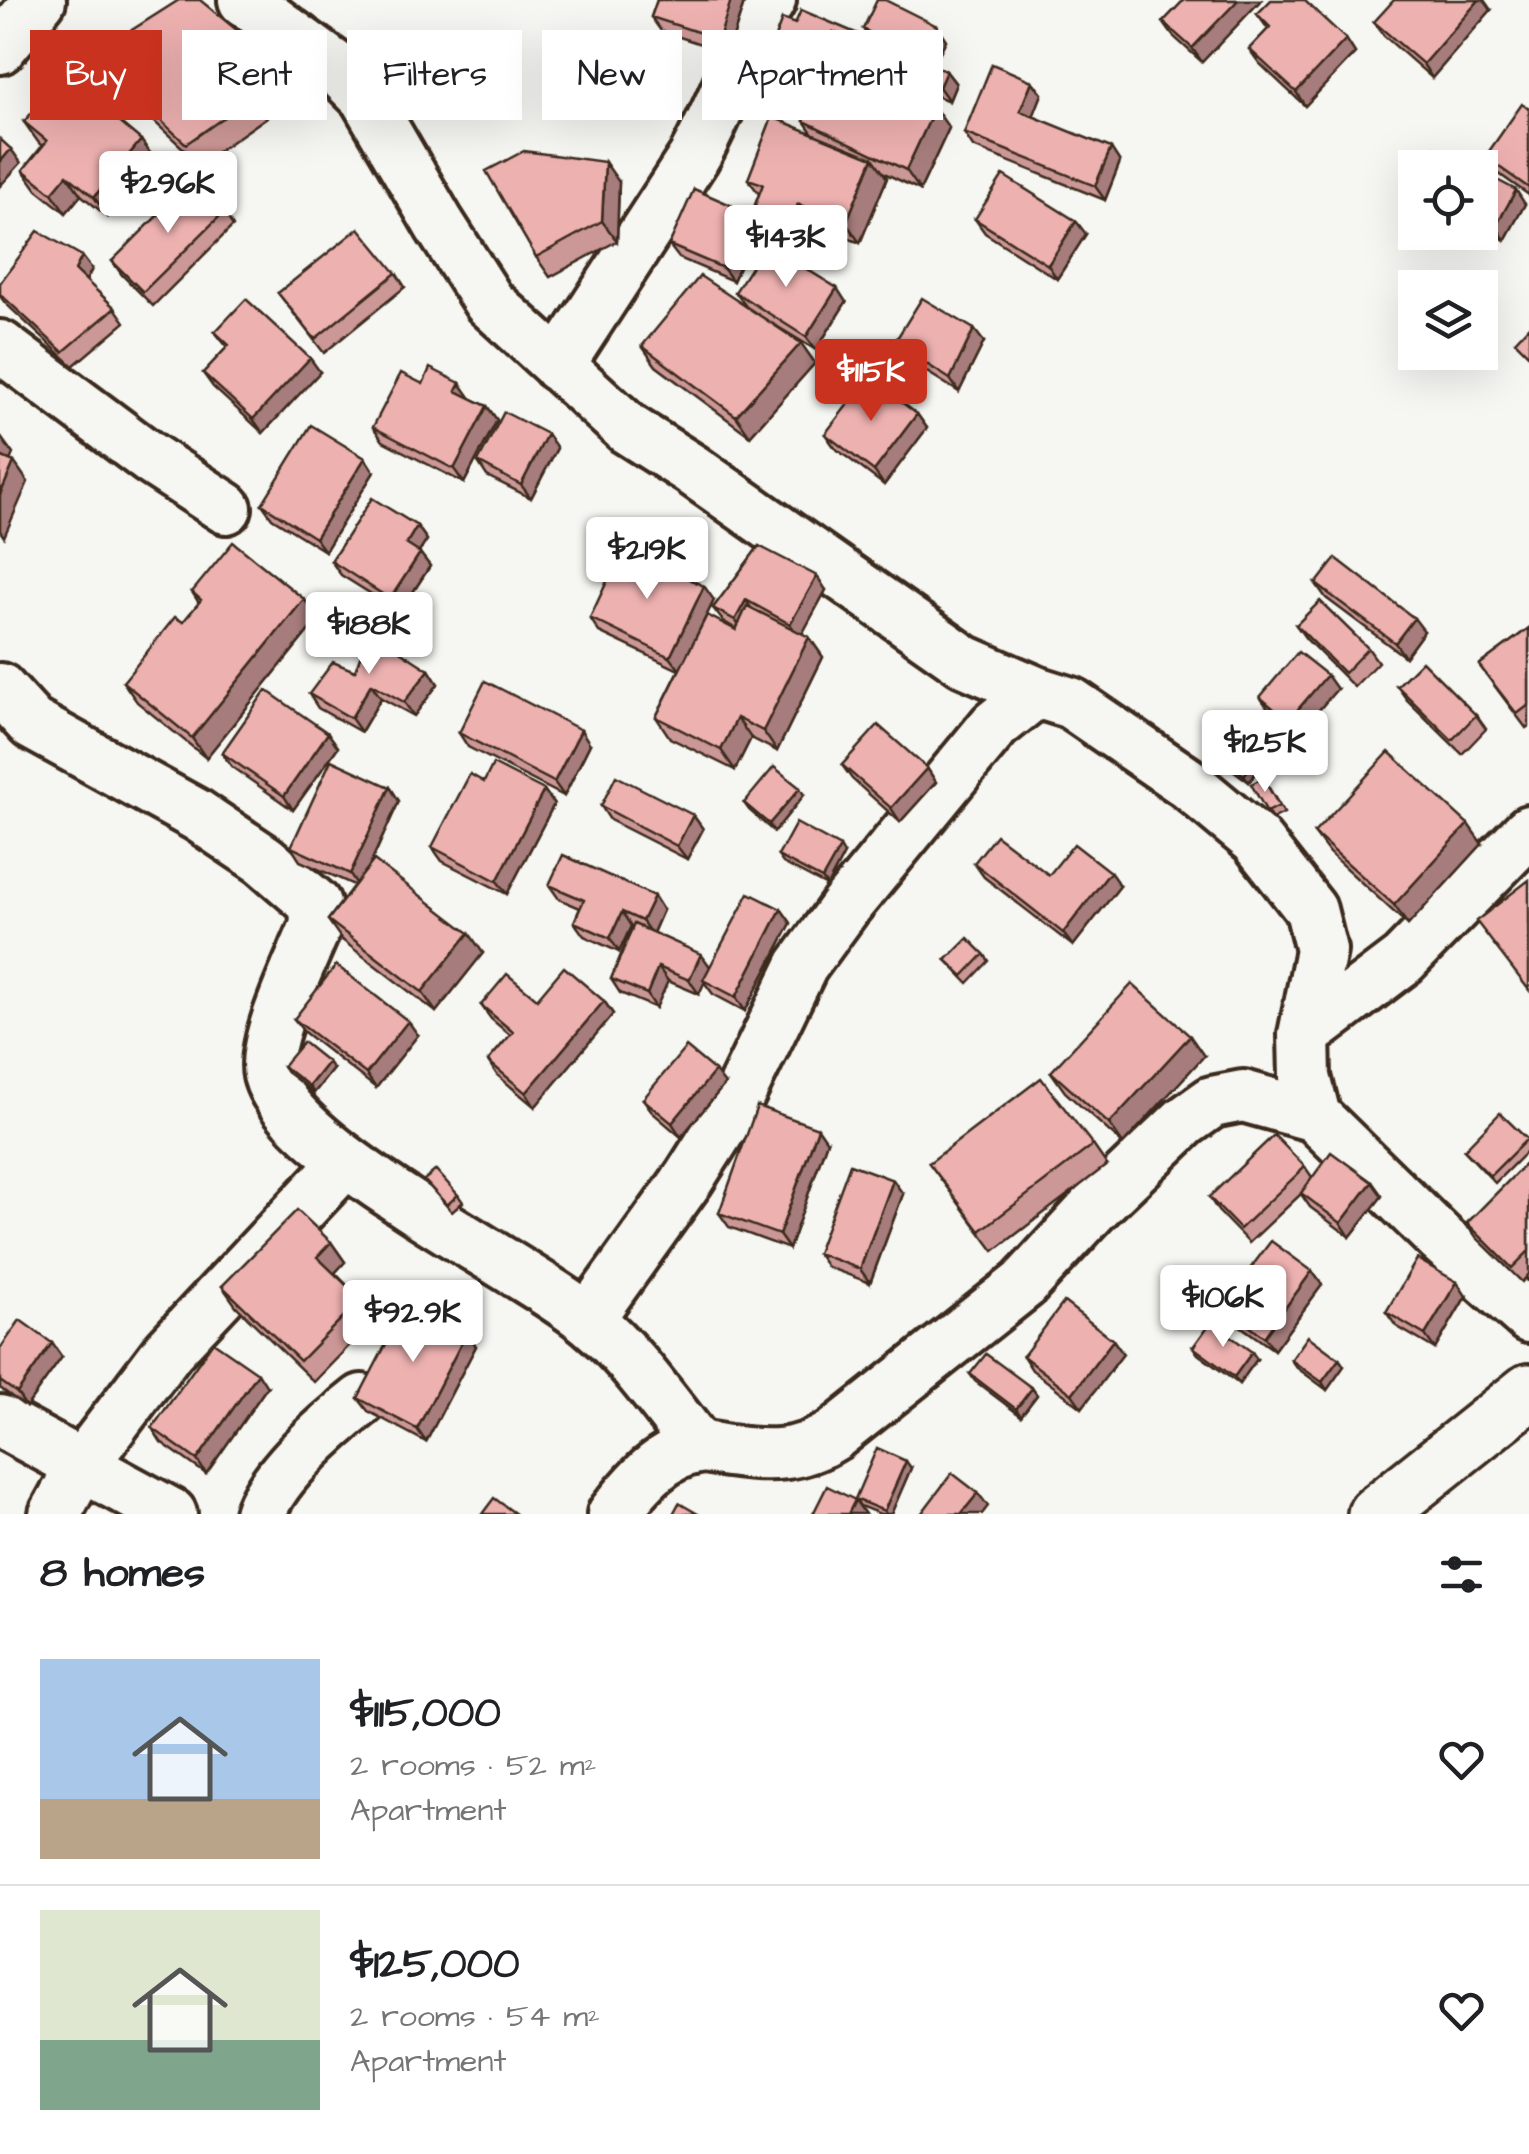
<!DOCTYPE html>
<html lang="en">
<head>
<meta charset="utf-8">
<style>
	body { margin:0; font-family:"Architects Daughter",sans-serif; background:#f6f6f6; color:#202124; height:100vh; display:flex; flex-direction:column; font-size:38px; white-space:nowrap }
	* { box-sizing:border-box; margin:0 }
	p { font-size:32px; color:#757577 }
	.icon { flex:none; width:55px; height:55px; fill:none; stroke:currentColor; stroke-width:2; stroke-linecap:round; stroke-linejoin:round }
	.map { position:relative; height:1514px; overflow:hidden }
	.details { display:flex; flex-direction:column; background:#fff; flex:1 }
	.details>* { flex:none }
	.hud { position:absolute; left:30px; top:30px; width:1000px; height:90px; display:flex; gap:20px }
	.fabs { position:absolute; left:1398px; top:150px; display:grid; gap:20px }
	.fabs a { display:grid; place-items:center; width:100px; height:100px; border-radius:0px; background:#fff; box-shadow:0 10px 40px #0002; font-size:50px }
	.price { position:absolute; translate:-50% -85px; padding:0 22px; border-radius:10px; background:#fff; color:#222; font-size:32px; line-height:65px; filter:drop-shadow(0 2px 5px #0008) }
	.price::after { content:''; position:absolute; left:50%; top:60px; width:30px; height:22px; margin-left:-15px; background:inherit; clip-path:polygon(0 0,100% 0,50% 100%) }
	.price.on { background:#c8321e; color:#fff }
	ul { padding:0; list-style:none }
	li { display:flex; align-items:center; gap:30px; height:250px; padding:0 40px }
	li+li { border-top:2px solid #e0e0e0 }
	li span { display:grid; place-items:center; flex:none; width:280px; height:200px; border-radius:0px; color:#555 }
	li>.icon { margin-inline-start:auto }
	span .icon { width:120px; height:120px; fill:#fffc; stroke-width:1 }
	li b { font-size:42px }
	h2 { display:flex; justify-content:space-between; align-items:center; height:120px; padding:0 40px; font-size:42px }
	.tag { padding:0 35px; border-radius:0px; background:#fff; box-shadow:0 10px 40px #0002; font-size:35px; line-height:90px }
	.tag.on { background:#c8321e; color:#fff }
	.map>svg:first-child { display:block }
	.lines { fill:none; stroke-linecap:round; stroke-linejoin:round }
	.minor-casing { stroke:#3b2a1e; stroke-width:58 }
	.secondary-casing { stroke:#3b2a1e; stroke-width:62 }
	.minor { stroke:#f6f6f2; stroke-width:50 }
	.secondary { stroke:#f6f6f2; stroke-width:55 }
	.wall { fill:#cc9897; stroke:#3b2a1e; stroke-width:2.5 }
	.shaded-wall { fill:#a67c7b; stroke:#3b2a1e; stroke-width:2.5 }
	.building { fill:#edb1b0; stroke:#3b2a1e; stroke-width:2.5 }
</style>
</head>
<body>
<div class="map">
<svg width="1529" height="1514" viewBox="0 0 1529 1514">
	<rect width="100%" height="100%" fill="#f6f6f2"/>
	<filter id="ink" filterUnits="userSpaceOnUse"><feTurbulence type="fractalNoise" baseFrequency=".01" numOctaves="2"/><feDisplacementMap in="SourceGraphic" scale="20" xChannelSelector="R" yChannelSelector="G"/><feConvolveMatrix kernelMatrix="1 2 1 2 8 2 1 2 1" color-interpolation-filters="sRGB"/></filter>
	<g filter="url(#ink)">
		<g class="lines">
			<g class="minor-casing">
				<path id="minor" d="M244,0L334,66L365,97L439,224L489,302L628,429L691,469L964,661L1036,692L1071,703L1189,784L1256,840L1311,910L1321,950L1304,1035L1305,1077L1315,1116
					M0,48L40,0
					M0,346L151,459L226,508
					M558,366L694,157C723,106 740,50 770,0
					M0,689L32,724L197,815L264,860L315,904L316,925C302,960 261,1041 269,1075C288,1152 522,1265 590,1321C633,1357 664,1404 699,1447
					M1304,1035L1403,960L1529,831
					M588,1319L689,1178L732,1110L802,966L845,907L995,725L1036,692
					M0,1421L171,1514
					M55,1514L82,1465L169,1350L345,1162
					M260,1514C272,1475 330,1425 362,1400
					M613,1514C635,1487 660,1453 698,1448C707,1446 719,1450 729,1451C768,1457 799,1457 834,1435L1024,1284L1093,1209L1184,1122L1212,1102L1243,1096L1315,1116L1441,1239L1529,1317"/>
			</g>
			<g class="secondary-casing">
				<path id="secondary" d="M1376,1514L1529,1392"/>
			</g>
			<use href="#minor" class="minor"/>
			<use href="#secondary" class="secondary"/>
		</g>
		<path class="wall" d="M657,0H745L728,53L661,31L651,17Z
			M1184,0H1261L1202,62L1173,36L1163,22Z
			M1491,10L1432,78L1384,36L1374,22Z
			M1257,14L1346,39L1355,53L1305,106L1259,63L1249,49L1268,29Z
			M795,24L869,38L863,29L937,26L946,40L933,65L946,71L956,84L949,101L923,90L932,104L931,106L949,128L920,190L882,172L887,178L860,243L812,224L802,247L766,233L752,213L759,194L748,179L813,134L804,121L834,92L852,53L849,49L843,46L834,66L811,57L790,108L750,91L740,77L766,60Z
			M249,40L263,60L251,71L280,108L200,164L105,76L91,56Z
			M1032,81L1042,94L1033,116L1120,162L1105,200L973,147L964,133Z
			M1529,109V195L1495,171L1485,157Z
			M24,122L155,160L108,217L81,195L66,213L37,190L23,170L42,146L38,142Z
			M1480,171L1525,204L1505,240L1480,227Z
			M619,182L617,241L550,277L536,257Z
			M224,212L233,226L153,306L122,275L112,261Z
			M975,219L1086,234L1057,279L985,233Z
			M757,226L733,281L679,258L669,245Z
			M92,269L86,281L115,308L125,322L73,366L5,303L0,296V283Z
			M396,273L405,287L324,353L278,293Z
			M735,292L846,302L816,350L755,313L815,363L750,436L656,366L642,346L745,305Z
			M215,332L320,372L263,433L213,387L203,373L227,347Z
			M984,342L959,392L903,357L894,343Z
			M460,383L470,398L487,406L497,420L464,483L383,441L373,427L423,384Z
			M917,414L927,428L884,485L835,448L825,434Z
			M547,434L557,448L531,498L487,476L478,462Z
			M374,472L325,551L272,518L262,504Z
			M417,526L427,540L419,552L430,566L400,612L341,575L331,561Z
			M759,546L826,590L802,634L809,637L823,657L777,751L751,738L735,770L670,738L656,717L679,670L599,632L590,618L714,600L700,628L736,629L723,621L713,608Z
			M1316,584L1424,631L1405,657L1326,598Z
			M192,592L304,599L318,619L206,758L137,702L123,682L183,622L199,603Z
			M1296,625L1368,648L1378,662L1354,687L1306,639Z
			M1529,628V726L1526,728L1479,665Z
			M429,670L438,684L414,716L381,698L361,732L318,708L309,694Z
			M1397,686L1476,715L1486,729L1462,754L1407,700Z
			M1337,689L1298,734L1270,711L1260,697Z
			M328,733L338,747L293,810L232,767L222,753Z
			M459,733L590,744L564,796L468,747Z
			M1261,753L1266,760L1249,782L1229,767L1224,760Z
			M842,765L927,768L936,782L900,822L852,779Z
			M1263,778L1284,813L1272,819L1267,812Z
			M484,782L544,790L554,804L507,894L442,861L432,847Z
			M390,787L399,801L370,865L483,953L436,1012L342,940L328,920L354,885L300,861L291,847Z
			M804,795L774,832L749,810L744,803Z
			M601,806L693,815L703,829L687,859L610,820Z
			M1314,833L1482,844L1408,925L1329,853Z
			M844,854L827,886L783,863L778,856Z
			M974,863L1049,875L1120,886L1073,946L984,877Z
			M549,885L663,910L653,933L710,967L781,909L791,923L745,1011L713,994L704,982L699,994L668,981L656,1008L620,993L611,979L633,926H631L619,952L584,936L574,922L580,908L559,899Z
			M984,954L989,961L968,983L946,960Z
			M537,999L604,1001L613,1014L535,1107L497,1075L488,1061L510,1035L491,1019L481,1005Z
			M294,1019L418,1035L376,1088L304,1032Z
			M1204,1056L1123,1144L1065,1092L1051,1072Z
			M283,1066L333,1069L314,1093L288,1073Z
			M725,1084L681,1137L653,1113L643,1099Z
			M1527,1139L1529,1143V1149L1495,1183L1464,1150Z
			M827,1141L789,1249L729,1227L719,1213Z
			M1093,1145L1107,1165L994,1251L929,1163Z
			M1529,1166V1274L1522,1282L1476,1237L1467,1223Z
			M1305,1167L1312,1177L1372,1182L1382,1196L1350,1237L1310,1207L1301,1194L1249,1243L1218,1211L1209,1197Z
			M424,1180L458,1195L463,1202L452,1212Z
			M903,1194L870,1283L827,1267L817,1253Z
			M331,1242L345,1262L335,1273L361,1299L375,1319L314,1382L236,1306L222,1286Z
			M1312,1271L1322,1285L1274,1350L1232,1320L1222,1306Z
			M1466,1296L1435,1349L1396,1326L1386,1312Z
			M467,1332L476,1346L426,1442L368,1411L358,1398Z
			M1113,1340L1123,1354L1082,1408L1032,1370L1023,1356Z
			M1193,1347L1257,1359L1239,1384L1198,1354Z
			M0,1349L62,1357L26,1407L0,1388Z
			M1339,1359L1344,1366L1327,1390L1296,1367L1291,1360Z
			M970,1374L1032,1388L1037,1395L1021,1416L975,1381Z
			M267,1387L206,1474L161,1442L152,1428Z
			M911,1468L891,1514H880L860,1506L855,1499Z"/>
		<path class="shaded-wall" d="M731,0H745L728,53L719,39Z
			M1238,0H1261L1202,62L1192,48Z
			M1479,0H1484L1491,10L1432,78L1423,64Z
			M937,26L946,40L930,72L920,58Z
			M833,32L843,46L834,66L824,53Z
			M1346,39L1355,53L1305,106L1296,92Z
			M802,43L811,57L790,108L780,94Z
			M946,71L956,84L949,101L939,87Z
			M1032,81L1042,94L1030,125L1020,111Z
			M918,84L932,104L926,118L912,98Z
			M935,108L949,128L920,190L906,170Z
			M141,140L155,160L108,217L94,197Z
			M1111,148L1120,162L1105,200L1095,186Z
			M11,149L21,163L0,186V162Z
			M873,158L887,178L860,243L846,223Z
			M605,162L619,182L617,241L602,221Z
			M67,175L81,195L66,213L52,193Z
			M1516,190L1525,204L1505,240L1496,226Z
			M798,204L812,224L802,247L788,227Z
			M747,212L757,226L733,281L723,268Z
			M1076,221L1086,234L1057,279L1048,265Z
			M82,256L92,269L84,284L75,270Z
			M837,288L846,302L816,350L806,337Z
			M974,329L984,342L959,392L950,379Z
			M801,343L815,363L750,436L736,416Z
			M310,358L320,372L263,433L253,419Z
			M460,383L470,397L466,405L456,391Z
			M487,406L497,420L464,483L454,469Z
			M917,414L927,428L884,485L874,471Z
			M547,434L557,448L531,498L521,485Z
			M0,436L13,454L5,472L0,465Z
			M365,458L374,472L325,551L315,538Z
			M14,462L28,482L4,537L0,531V495Z
			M417,526L427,540L416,557L406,544Z
			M420,553L430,566L400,612L390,599Z
			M817,576L826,590L800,638L790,624Z
			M704,586L714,600L680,670L670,657Z
			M304,599L318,619L206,758L192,738Z
			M746,600L755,614L745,634L735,620Z
			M1414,618L1424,631L1405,657L1395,643Z
			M809,637L823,657L777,751L763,731Z
			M429,670L438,684L414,716L404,702Z
			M1327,675L1337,689L1298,734L1288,721Z
			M371,684L381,698L361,732L351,718Z
			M737,718L751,738L735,770L721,750Z
			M581,730L590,744L564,796L554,782Z
			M328,733L338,747L293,810L284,796Z
			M1261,753L1266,760L1249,782L1244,775Z
			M927,768L936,782L900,822L891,808Z
			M390,787L399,801L359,888L350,874Z
			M800,788L804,795L774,832L769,824Z
			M544,790L554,804L507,894L497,881Z
			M693,815L703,829L687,859L677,846Z
			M1468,824L1482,844L1408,925L1394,905Z
			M840,847L844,854L827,886L822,879Z
			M1110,872L1120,886L1073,946L1063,933Z
			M654,896L663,910L652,935L642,921Z
			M781,909L791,923L745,1011L736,997Z
			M622,912L631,926L619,952L610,938Z
			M469,933L483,953L436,1012L422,992Z
			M701,954L711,968L699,994L689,980Z
			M658,967L668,981L656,1008L647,994Z
			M604,1001L613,1014L535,1107L526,1093Z
			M408,1021L418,1035L376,1088L366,1074Z
			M1190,1036L1204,1056L1123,1144L1109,1124Z
			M328,1062L333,1069L314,1093L309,1086Z
			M715,1071L725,1084L681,1137L672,1123Z
			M818,1128L827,1141L789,1249L779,1235Z
			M893,1180L903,1194L870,1283L860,1269Z
			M1372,1182L1382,1196L1350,1237L1341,1223Z
			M331,1242L345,1262L331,1277L317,1257Z
			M1312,1271L1322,1285L1274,1350L1264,1337Z
			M1457,1282L1466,1296L1435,1349L1425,1335Z
			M467,1332L476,1346L426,1442L417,1429Z
			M1113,1340L1123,1354L1082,1408L1072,1394Z
			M52,1343L62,1357L26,1407L17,1393Z
			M1252,1352L1257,1359L1239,1384L1234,1377Z
			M1339,1359L1344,1366L1327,1390L1322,1382Z
			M258,1373L267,1387L206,1474L197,1460Z
			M1032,1388L1037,1395L1021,1416L1016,1409Z
			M906,1461L911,1468L891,1514H886L884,1511Z
			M978,1493L988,1506L982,1514H961Z
			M855,1500L865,1514H848Z"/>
		<path class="building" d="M179,0H200L249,40L235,52L266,88L186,144L91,56Z
			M657,0H731L719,39L651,17Z
			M877,0H885L937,26L920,58L863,29Z
			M1184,0H1238L1192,48L1163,22Z
			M1271,0H1304L1346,39L1296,92L1249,49L1270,27L1257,14Z
			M1394,0H1479L1423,64L1374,22Z
			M801,10L946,71L939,87L849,49L852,40L833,32L824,53L802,43L780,94L740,77L750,54L766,60L782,19L795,24Z
			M852,53L918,84L912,98L935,108L906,170L804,121L821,86L834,92Z
			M992,64L1032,81L1020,111L1111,148L1095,186L964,133Z
			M63,75L141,140L94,197L67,175L52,193L23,170L47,141L24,122Z
			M1522,104L1529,109V188L1485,157Z
			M772,117L873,158L846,223L798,204L788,227L752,213L763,184L748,179Z
			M0,139L11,149L0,162Z
			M1436,148L1473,168H1425Z
			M524,151L605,162L602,221L536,257L486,171Z
			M1480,171L1516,190L1496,226L1480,218Z
			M1003,175L1076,221L1048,265L975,219Z
			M192,181L224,212L143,292L112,261Z
			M1415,187V201L1409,198Z
			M694,189L747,212L723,268L669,245Z
			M359,228L396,273L315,339L278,293Z
			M38,231L82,256L75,270L115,308L63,352L0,294V283Z
			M766,244L837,288L806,337L735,292Z
			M700,276L801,343L736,416L642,346Z
			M922,298L974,329L950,379L894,343Z
			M246,299L310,358L253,419L203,373L229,345L215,332Z
			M1529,326V355L1515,341Z
			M430,368L460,383L456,391L487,406L454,469L373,427L401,373L423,384Z
			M869,377L917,414L874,471L825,434Z
			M504,412L547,434L521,485L478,462Z
			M311,425L365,458L315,538L262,504Z
			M0,456L14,462L0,495Z
			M372,498L417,526L406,544L420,553L390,599L331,561Z
			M233,542L304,599L192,738L123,682L175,617L183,622L201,600L192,592Z
			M759,546L817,576L790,624L746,600L735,620L713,608Z
			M623,547L704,586L670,657L590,618Z
			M1336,558L1414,618L1395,643L1316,584Z
			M1320,601L1368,648L1344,673L1296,625Z
			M747,606L809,637L763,731L737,718L721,750L656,717L707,615L736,630Z
			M1529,628V705L1517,714L1479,665Z
			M369,631L429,670L404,702L371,684L351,718L309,694L333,662L355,671Z
			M1298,652L1327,675L1288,721L1260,697Z
			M1422,661L1476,715L1452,740L1397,686Z
			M485,681L581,730L554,782L459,733Z
			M266,690L328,733L284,796L222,753Z
			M878,725L927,768L891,808L842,765Z
			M1242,738L1261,753L1244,775L1224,760Z
			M1389,752L1468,824L1394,905L1314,833Z
			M331,760L390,787L350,874L291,847Z
			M493,764L544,790L497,881L432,847L470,774L484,782Z
			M774,767L800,788L769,824L744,803Z
			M616,776L693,815L677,846L601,806Z
			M1263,778L1279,806L1267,812L1251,784Z
			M796,823L840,847L822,879L778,856Z
			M996,835L1049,875L1074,844L1110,872L1063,933L974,863Z
			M563,855L654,896L642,921L622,912L610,938L574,922L584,900L549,885Z
			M374,860L469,933L422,992L328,920Z
			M1529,880V990L1476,921Z
			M749,893L781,909L736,997L703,980Z
			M634,924L701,954L689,980L658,967L647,994L611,979Z
			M968,938L984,954L963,976L946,960Z
			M336,965L408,1021L366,1074L294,1019Z
			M564,967L604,1001L526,1093L488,1061L513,1032L481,1005L507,974L537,999Z
			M1132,984L1190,1036L1109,1124L1051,1072Z
			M303,1042L328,1062L309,1086L283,1066Z
			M686,1047L715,1071L672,1123L643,1099Z
			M1041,1078L1093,1145L980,1231L929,1163Z
			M757,1106L818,1128L779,1235L719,1213Z
			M1500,1113L1527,1139L1490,1176L1464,1150Z
			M1274,1135L1305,1167L1240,1229L1209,1197Z
			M1331,1152L1372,1182L1341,1223L1301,1193Z
			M1526,1163L1529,1166V1251L1512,1268L1467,1223Z
			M850,1164L893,1180L860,1269L817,1253Z
			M436,1170L458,1195L447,1205L424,1180Z
			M297,1210L331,1242L317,1257L361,1299L300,1361L222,1286Z
			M1271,1241L1312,1271L1264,1337L1222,1306Z
			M1417,1259L1457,1282L1425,1335L1386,1312Z
			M408,1302L467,1332L417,1429L358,1398Z
			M1064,1302L1113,1340L1072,1394L1023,1356Z
			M20,1320L52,1343L17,1393L0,1381V1349Z
			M1211,1322L1252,1352L1234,1377L1193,1347Z
			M1308,1336L1339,1359L1322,1382L1291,1360Z
			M213,1342L258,1373L197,1460L152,1428Z
			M986,1354L1032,1388L1016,1409L970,1374Z
			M877,1448L906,1461L884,1511L855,1499Z
			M952,1473L978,1493L961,1514H921Z
			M827,1486L855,1500L848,1514H813Z
			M494,1498L516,1514H482Z
			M679,1503L698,1514H673Z"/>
	</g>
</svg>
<div class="fabs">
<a><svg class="icon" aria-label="locate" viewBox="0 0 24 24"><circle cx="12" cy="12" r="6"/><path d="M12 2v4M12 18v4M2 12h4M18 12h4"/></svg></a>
<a><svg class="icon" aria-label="layers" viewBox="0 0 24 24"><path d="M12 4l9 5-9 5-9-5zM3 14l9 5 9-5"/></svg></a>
</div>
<b class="price" style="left:168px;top:236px">$296K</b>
<b class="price" style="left:786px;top:290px">$143K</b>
<b class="price on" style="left:871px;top:424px">$115K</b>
<b class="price" style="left:647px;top:602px">$219K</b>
<b class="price" style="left:369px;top:677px">$188K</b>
<b class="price" style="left:1265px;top:795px">$125K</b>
<b class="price" style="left:1223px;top:1350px">$106K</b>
<b class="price" style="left:413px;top:1365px">$92.9K</b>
<div class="hud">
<a class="tag on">Buy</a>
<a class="tag">Rent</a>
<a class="tag">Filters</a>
<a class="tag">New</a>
<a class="tag">Apartment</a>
</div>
</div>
<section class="details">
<h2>8 homes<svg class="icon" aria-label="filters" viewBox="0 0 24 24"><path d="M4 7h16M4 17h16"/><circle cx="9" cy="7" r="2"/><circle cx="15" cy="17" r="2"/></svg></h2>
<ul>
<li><span style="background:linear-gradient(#a9c7e8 70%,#b9a48a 0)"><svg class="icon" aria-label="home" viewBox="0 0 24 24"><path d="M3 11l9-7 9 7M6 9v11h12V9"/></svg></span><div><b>$115,000</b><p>2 rooms · 52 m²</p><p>Apartment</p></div><svg class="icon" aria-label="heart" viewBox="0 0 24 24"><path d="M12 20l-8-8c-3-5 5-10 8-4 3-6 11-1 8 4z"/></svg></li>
<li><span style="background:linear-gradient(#dfe7d0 65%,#7fa58c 0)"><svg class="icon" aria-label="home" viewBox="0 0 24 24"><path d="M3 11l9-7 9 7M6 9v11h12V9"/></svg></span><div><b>$125,000</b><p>2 rooms · 54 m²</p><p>Apartment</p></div><svg class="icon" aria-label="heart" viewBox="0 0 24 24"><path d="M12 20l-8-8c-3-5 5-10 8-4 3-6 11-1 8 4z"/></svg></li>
</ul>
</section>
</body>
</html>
